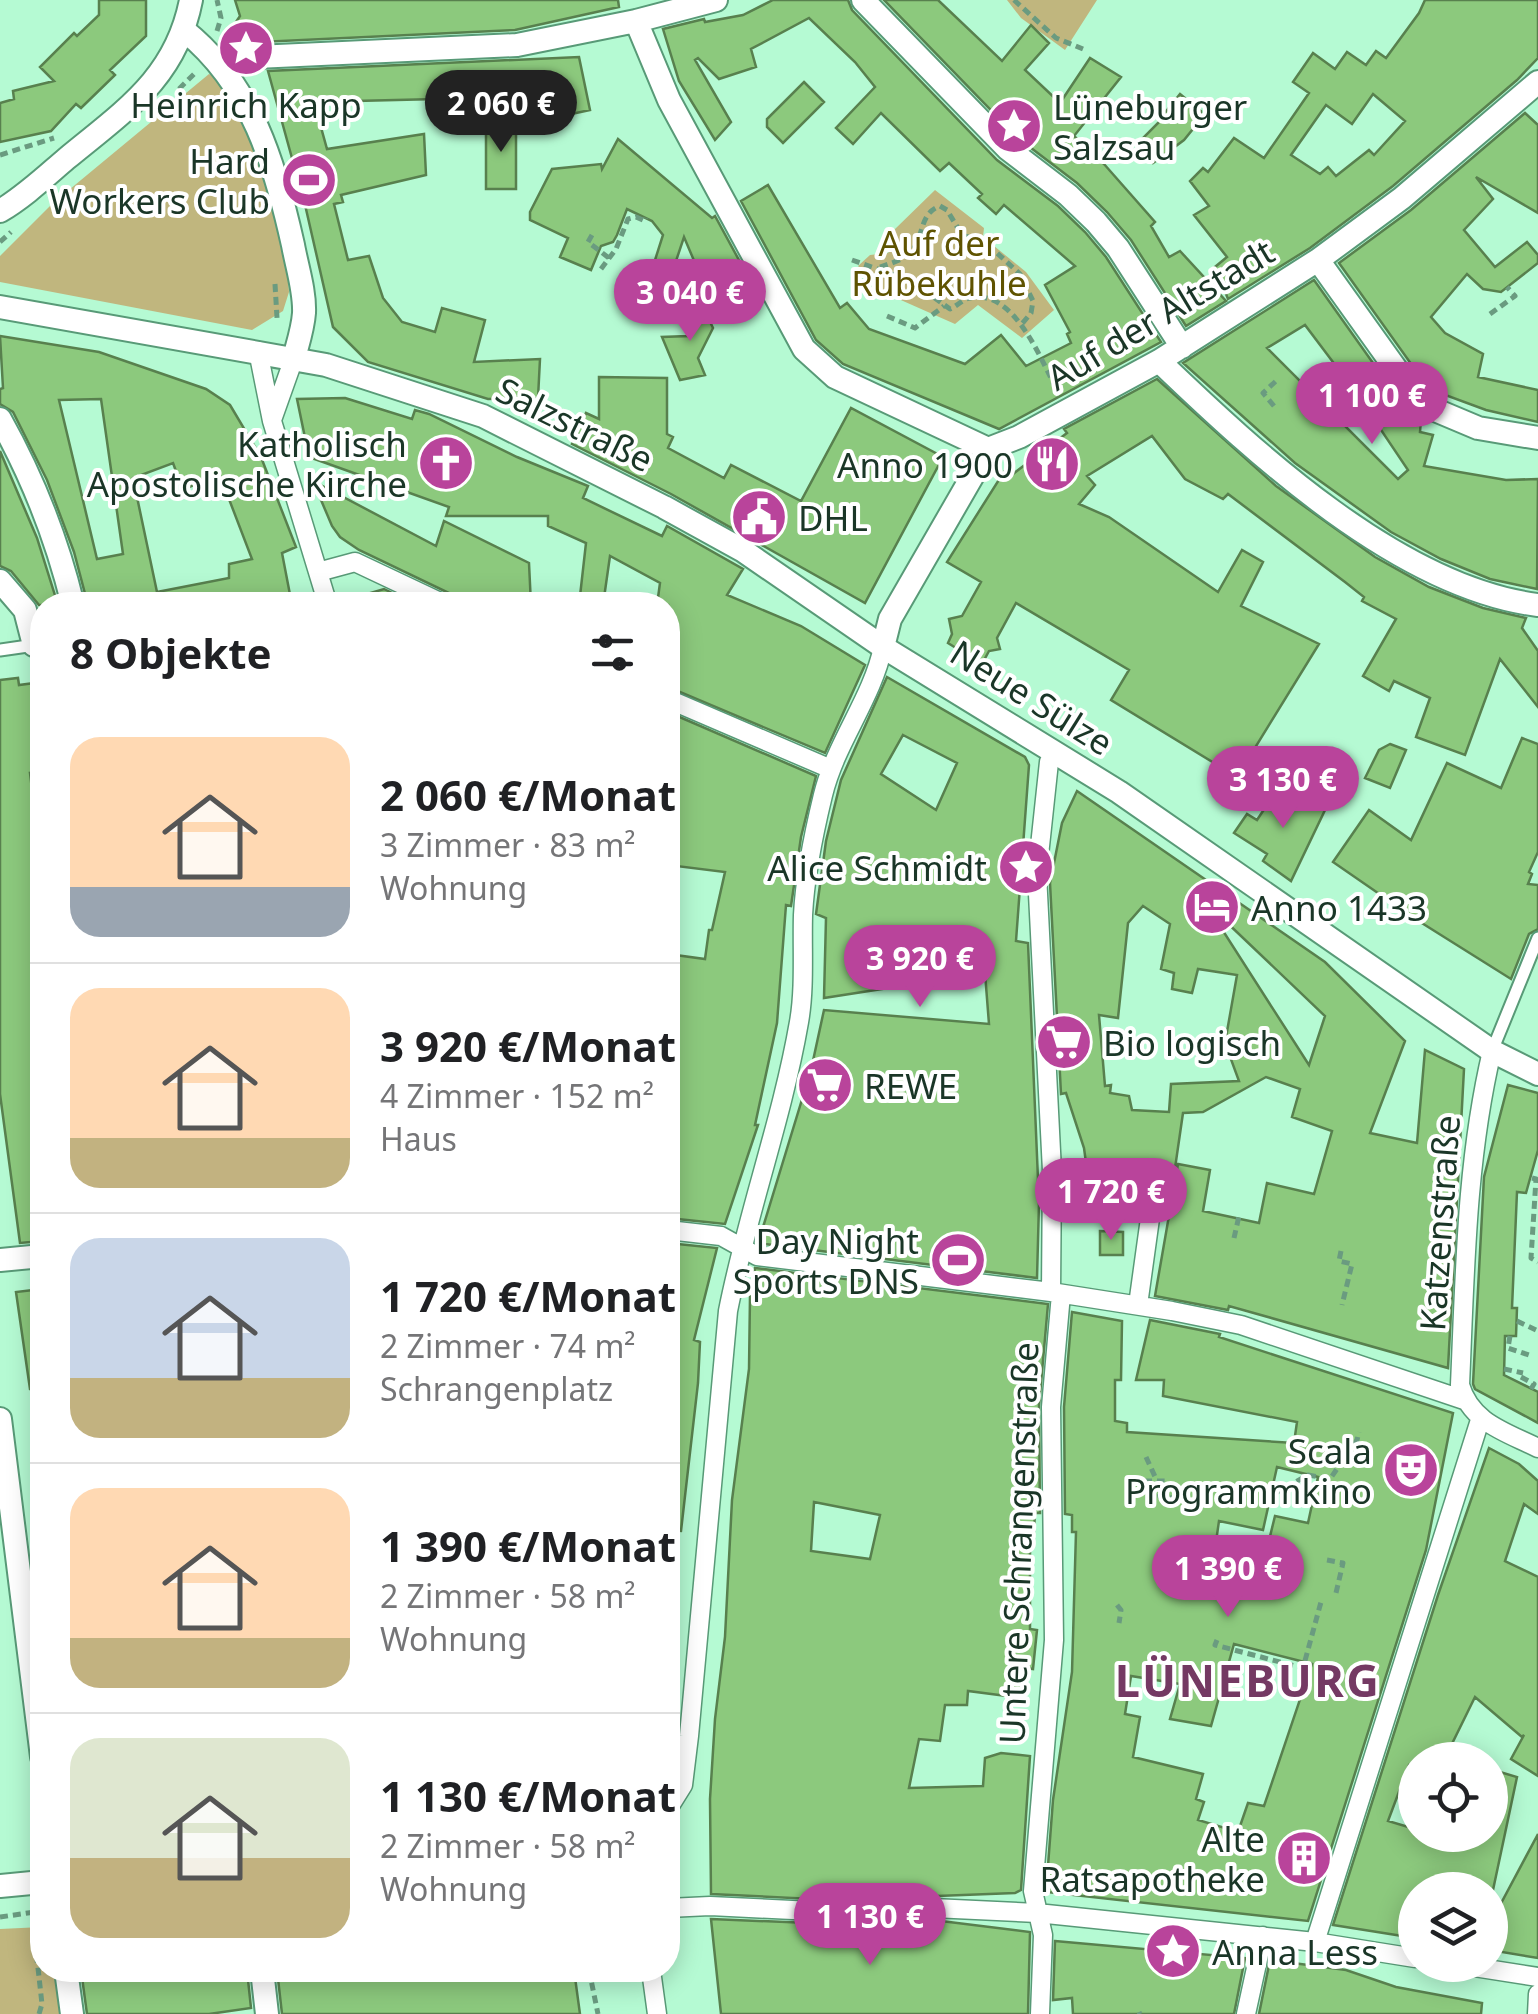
<!DOCTYPE html>
<html lang="de">
<head>
<meta charset="utf-8">
<style>
	body { margin:0; font-family:"Noto Sans",sans-serif; background:#f6f6f6; color:#202124; height:100vh; display:flex; flex-direction:column; font-size:38px; white-space:nowrap }
	* { box-sizing:border-box; margin:0 }
	p { font-size:32px; color:#757577 }
	.icon { flex:none; width:55px; height:55px; fill:none; stroke:currentColor; stroke-width:2; stroke-linecap:round; stroke-linejoin:round }
	.map { position:relative; flex:1; overflow:hidden }
	.details { position:absolute; left:30px; top:592px; width:650px; height:1390px; display:flex; flex-direction:column; background:#fff; border-radius:40px; box-shadow:0 5px 25px #0003 }
	.details>* { flex:none }
	.tools { position:absolute; left:1398px; top:1742px; display:grid; gap:20px }
	.tools a { display:grid; place-items:center; width:110px; height:110px; border-radius:50%; background:#fff; box-shadow:0 5px 25px #0003; font-size:50px }
	.price { position:absolute; translate:-50% -85px; padding:0 22px; border-radius:35px; background:#b9449b; color:#fff; font-size:32px; line-height:65px; filter:drop-shadow(0 2px 5px #0008) }
	.price::after { content:''; position:absolute; left:50%; top:60px; width:30px; height:22px; margin-left:-15px; background:inherit; clip-path:polygon(0 0,100% 0,50% 100%) }
	.price.active { background:#222; color:#fff }
	ul { padding:0; list-style:none }
	li { display:flex; align-items:center; gap:30px; height:250px; padding:0 40px }
	li+li { border-top:2px solid #e0e0e0 }
	li span { display:grid; place-items:center; flex:none; width:280px; height:200px; border-radius:30px; color:#555 }
	li>.icon { margin-inline-start:auto }
	span .icon { width:120px; height:120px; fill:#fffc; stroke-width:1 }
	li b { font-size:42px }
	h2 { display:flex; justify-content:space-between; align-items:center; height:120px; padding:0 40px; font-size:42px }
	.map>svg:first-child { display:block }
	.green { fill:#c0b67e }
	.building { fill:#8cc97d; stroke:#58804e; stroke-width:2.5; fill-rule:evenodd }
	.lines { fill:none; stroke-linecap:round; stroke-linejoin:round }
	.service-casing { stroke:#589a77; stroke-width:15 }
	.pedestrian-casing { stroke:#589a77; stroke-width:21 }
	.minor-casing { stroke:#589a77; stroke-width:26 }
	.path { stroke:#6a9b80; stroke-width:5; stroke-dasharray:8 5; stroke-linecap:butt }
	.service { stroke:#fff; stroke-width:11 }
	.pedestrian { stroke:#fff; stroke-width:18 }
	.minor { stroke:#fff; stroke-width:22 }
	.labels { text-anchor:middle; dominant-baseline:central; stroke-width:8; stroke-linejoin:round; paint-order:stroke }
	.poi-label { font-size:35px; fill:#1a3627; stroke:#fff; text-anchor:end }
	.park-label { font-size:35px; fill:#5f5301; stroke:#fff }
	.street-label { font-size:35px; fill:#1a3627; stroke:#fff }
	.district-label { font-size:45px; font-weight:bold; letter-spacing:2.5px; fill:#743963; stroke:#fff }
</style>
</head>
<body>
<div class="map">
<svg width="1538" height="2014" viewBox="0 0 1538 2014">
	<rect width="100%" height="100%" fill="#b5fad3"/>
	<path class="green" d="M1007,0H1097L1065,50L1021,18Z
		M209,74C260,94 277,229 288,279L289,292L283,311L252,330L0,282V256L52,204Z
		M935,190L984,228L983,237L1026,272L1054,310L1022,338L978,305L955,324L885,293L858,266L870,255L888,253L892,248L894,230Z
		M42,1927V1970H56L61,2014H0V1929Z"/>
	<path class="building" d="M99,0H146V36L110,70L115,75L81,108L76,104L51,131L0,142V103L14,99L13,91L54,81L40,67L74,33L77,36L99,15Z
		M235,0H618L619,7L515,30L260,42L256,29L228,34L240,16Z
		M773,0H848L852,10L997,160L1058,206L1085,232L1106,257L1161,342L999,429L843,364L816,340L741,201L768,185L840,308L847,303L869,329L965,364L1001,335L1026,366L1071,343L1067,334L1070,332L1045,285L1075,266L1004,205L996,214L978,198L982,194L949,163L940,171L881,113L853,144L836,128L875,87L855,62L809,18L751,49L756,67L719,79L698,58L695,60L731,122L715,140L679,81L663,29L704,19L705,22L743,15Z
		M884,0H938L1002,61L1031,25L1049,43L1025,70L1060,103L1090,58L1121,77L1074,136L1104,164L1155,222L1151,226L1169,257L1180,251L1226,301L1186,326L1131,240L1107,212L1077,183L1018,138Z
		M1425,0H1538V58L1517,80L1393,186L1310,248L1228,299L1215,267L1227,257L1194,215L1209,206L1190,181L1203,168L1208,172L1234,138L1264,158L1309,93L1293,82L1313,53L1335,69L1347,52L1366,65L1376,51L1386,58L1419,13ZM1373,94L1405,121L1374,155L1369,150L1336,176L1328,167L1320,174L1291,155L1326,105L1352,124Z
		M579,57L590,110L562,116L557,96L314,102L327,149L424,134L426,175L341,195L343,202L334,204L348,260L369,256L383,298L402,322L435,332L442,308L485,320L474,362L540,359L538,398L488,399L368,362L333,327L306,209L268,71Z
		M804,82L824,102L783,143L767,127V119Z
		M1180,94L1201,111V119L1184,140L1153,163L1138,143L1165,116L1163,115Z
		M1525,113L1538,125V213L1476,177L1493,199L1464,230L1495,267L1527,242L1538,255V263L1501,292L1483,289L1467,274L1431,317L1445,333L1483,354L1478,377L1538,390V422L1486,410L1429,389L1339,263L1411,210Z
		M516,119V189H486V124Z
		M618,139L712,218L715,216L752,284L712,303L684,237L667,288L648,282L663,235L652,221L627,209L617,235L613,242L601,246L591,270L560,257L568,238L530,220V212L552,169L601,164L602,169Z
		M1314,280L1373,363L1348,382L1305,325L1267,348L1398,479L1408,470L1375,421L1403,404L1410,413L1421,420L1420,432L1433,435L1424,466L1506,480L1538,479L1537,589L1490,579L1441,559L1391,532L1295,463L1183,363Z
		M702,305L713,328L698,358L705,375L680,380L662,337L688,336L679,316Z
		M0,336L99,352L206,389L230,405L261,457L296,547L282,553L292,605H88L74,552L47,480L13,412L0,404V389L3,388ZM101,399L123,554L97,559L59,400ZM173,463L183,490L219,473L252,559L229,564V578L157,592L133,478Z
		M599,377L667,378V434L673,437L668,448L724,478L731,465L801,501L851,408L943,457L865,603L671,494L572,444L586,413L599,419Z
		M1157,379L1276,486L1375,557L1429,587L1483,608L1526,618L1522,628L1538,651V707L1500,659L1465,755L1416,737L1430,698L1394,681L1389,691L1363,676L1396,619L1362,601L1364,597L1345,582L1228,494L1223,499L1185,479L1152,436L1087,476L1095,485L1079,504L1109,517L1218,592L1242,550L1263,562L1241,606L1319,644L1237,777L1111,700L1129,670L1016,603L997,638L1000,649L989,651L983,662L971,656L959,659L956,648L948,643L952,634L949,619L962,616L981,582L947,562L1007,467L1009,477L1067,433L1064,429Z
		M345,398L412,419L415,410L429,414L517,457L588,486L583,498L662,536L667,526L743,569L727,595L801,626L865,665L825,753L668,687V605H657L660,583L610,556L603,605H579L586,543L548,526V516H446L449,507L309,457L297,399Z
		M0,451L37,538L58,605H39L11,571L0,566Z
		M313,481L436,546L444,521L529,563L531,605H458L451,594L359,550L340,537L332,526Z
		M384,589L417,605H351L350,599Z
		M887,677L1025,757L1029,765L1016,941L1028,943L1039,1203L1037,1278L765,1244L760,1237L811,1070L824,1010L989,1024L985,973L824,998L826,918L816,914L826,841L841,780ZM903,735L957,763L936,810L881,774Z
		M18,678L19,685L42,682V772L30,773L42,872V1074L36,1075L39,1096H34L42,1159V1241L20,1243L0,1094V680Z
		M668,712L816,776L801,837L791,906L786,905L777,1023L755,1125H758L725,1224L668,1218V954L705,959L709,930H712L725,872L668,865Z
		M1522,738L1538,744V852L1529,872L1532,874L1528,884L1538,885V929L1529,934L1511,979L1417,920L1333,862L1369,810L1411,840L1447,763L1501,788Z
		M1390,744L1406,750L1390,788L1365,778L1379,750Z
		M1279,787L1325,810L1291,881L1263,861L1267,854L1234,833L1247,814L1257,820Z
		M1077,791L1325,962L1405,1041L1370,1133L1417,1143L1425,1050L1464,1069L1448,1368L1229,1306L1228,1310L1155,1296L1178,1164L1210,1170L1203,1211L1259,1223L1267,1183L1314,1194L1332,1131L1292,1117L1300,1089L1266,1077L1203,1112L1183,1113L1174,1175L1131,1169L1087,1170L1084,1148L1066,1093L1061,1094L1050,883L1062,823ZM1143,906L1170,924L1161,969L1174,973L1172,989L1192,993L1198,969L1237,975L1225,1043L1239,1081L1171,1084L1169,1112L1132,1110L1129,1096L1110,1093L1111,1085L1105,1086L1099,1015L1118,1018L1128,923ZM1220,916L1325,1016L1309,1065L1216,920Z
		M1508,1085L1538,1093V1150L1526,1193L1517,1192L1512,1308H1517L1516,1336H1505L1504,1375L1538,1392V1423L1475,1389L1473,1384L1484,1177Z
		M1100,1231L1123,1232V1255H1100Z
		M668,1243L717,1248L694,1340L700,1342L698,1383L681,1531L668,1530Z
		M755,1268L1048,1304L1039,1406L1040,1513H1035L1033,1547H1030V1629L1037,1630L1033,1669L1026,1668L1022,1698L968,1691L967,1705H945L940,1741L919,1739L909,1788L983,1786L985,1758L1001,1753L1030,1756L1021,1890L1015,1893L833,1900L711,1894L710,1799L715,1719L725,1637L732,1500L749,1369L750,1296ZM814,1502L880,1515L870,1559L811,1551Z
		M42,1289V1389H30L16,1292Z
		M1072,1312L1122,1321L1121,1380H1115V1421L1127,1423V1432L1294,1443L1297,1422L1163,1396L1164,1380H1136L1150,1320L1220,1334L1219,1337L1453,1413L1426,1550L1308,1921L1046,1892L1053,1800L1072,1672L1076,1532H1072V1515L1065,1514L1064,1407ZM1277,1467L1318,1477L1308,1523L1275,1516L1261,1573L1245,1569L1210,1583L1219,1521L1263,1530ZM1234,1644L1312,1664L1264,1806L1248,1803L1238,1832L1198,1820L1204,1802L1196,1799L1203,1774L1133,1757L1140,1717L1125,1714L1131,1676L1180,1684L1170,1719L1211,1726Z
		M1489,1448L1519,1464L1538,1481V1514L1524,1504L1505,1561L1538,1577V1776L1511,1759L1524,1735L1522,1737L1475,1697L1444,1760H1415V1767L1409,1765L1388,1821L1415,1829V1835H1490V1769L1517,1777L1493,1890H1415V1938L1333,1925L1438,1595Z
		M1538,1834V1958L1490,1950V1924Z
		M711,1919L833,1924L933,1920L1030,1932L1028,2014H721Z
		M1055,1941L1245,1958L1234,2014H1073L1072,1998L1053,2000Z
		M1270,1960L1346,1970L1396,1987L1482,2003L1481,2014H1259Z
		M81,1970H247L251,2008L209,2014H87Z
		M277,1970H574L580,2014H282Z"/>
	<g class="lines">
		<g class="service-casing">
			<path id="service" d="M0,650L35,645
				M1492,1051L1538,938"/>
		</g>
		<g class="pedestrian-casing">
			<path id="pedestrian" d="M258,351L272,421L328,605
				M272,420L294,358
				M318,572L355,562L446,605
				M668,699L831,769
				M1492,1051C1466,1161 1465,1273 1460,1385C1471,1423 1506,1432 1538,1448
				M1052,1190L1147,1198L1152,1204L1138,1305
				M668,1230L721,1236L757,1256L1051,1292L1172,1311L1241,1325L1464,1400
				M1051,1292L1052,1171L1037,874L1049,762L1055,752
				M668,1809L683,1785L689,1736L728,1311C747,1214 782,1120 799,1022C805,988 802,950 803,915C805,876 814,832 823,795C836,742 872,699 883,647
				M668,1908L710,1906L833,1912L933,1908L1037,1913L1315,1942L1415,1958
				M1315,1942L1480,1420
				M1461,1965L1538,1977
				M651,1970L657,2014
				M1040,2014L1043,1935L1033,1891L1054,1640L1051,1407L1061,1294
				M1246,2014L1263,1936
				M1537,2014L1538,1994"/>
		</g>
		<g class="minor-casing">
			<path id="minor" d="M863,0L1008,149L1068,195L1096,222L1118,248L1182,347
				M636,21L669,100L804,349L835,377L988,449
				M185,31C252,85 275,164 293,245C297,267 305,291 304,313C303,328 298,343 294,358
				M220,65L256,57L517,45L636,21L716,0
				M0,211C24,197 45,177 66,159C124,111 176,78 191,0
				M1318,260L1421,404L1478,428L1538,438
				M0,307L326,365L483,416L664,507L742,550L883,647L1119,792L1492,1051L1538,1074
				M1159,361C1256,454 1400,588 1538,605
				M0,419C33,478 57,539 73,605
				M0,581L25,610L34,645
				M883,647L890,619L988,449L1019,437L1159,361L1318,260L1402,198L1538,82
				M0,1260L42,1256
				M0,1419L42,1757
				M0,1886L42,1882
				M66,1970L72,2014
				M262,1970L267,2014"/>
		</g>
		<path class="path" d="M1014,0L1056,38L1083,49
			M217,31L221,18L217,0
			M179,89L196,72
			M0,155L54,138
			M592,235L588,242L609,258
			M0,242L11,232
			M852,260L911,281L950,309C957,306 963,299 970,298C1014,288 1041,360 1057,390
			M880,267C889,264 903,260 910,253C925,238 918,214 940,206L947,210L962,235L985,242L1020,274L1033,301L1031,313L1021,325
			M601,269L616,249L628,219L636,217L645,221L646,218
			M275,284L277,318
			M1490,314L1515,296L1507,287
			M887,316L915,328L944,306
			M1274,406L1263,393L1276,381
			M1532,1178L1536,1179L1531,1258L1538,1262
			M1234,1238L1239,1216
			M1341,1251L1339,1261L1352,1264L1342,1305
			M1517,1321L1538,1331
			M1510,1336L1508,1348L1529,1355
			M1504,1369L1523,1373
			M1521,1377L1534,1384L1531,1389
			M1146,1457L1157,1481H1169
			M1131,1481H1157L1160,1497L1189,1499
			M1248,1491L1274,1494L1308,1475L1330,1479L1357,1440L1359,1432
			M1327,1560L1343,1563L1336,1593
			M1117,1605L1121,1610L1119,1623
			M1217,1640L1215,1645L1303,1668L1321,1602
			M0,1917L42,1911
			M589,1970L598,2014
			M1139,2012L1140,2014
			M39,2014L42,2004L35,1941L42,1932"/>
		<use href="#service" class="service"/>
		<use href="#pedestrian" class="pedestrian"/>
		<use href="#minor" class="minor"/>
	</g>
	<defs>
		<g id="sight-disc" transform="scale(2.875)"><circle r="9.5" fill="#b9449b" stroke="#fff"/><path d="M0-6L1.8-2.2L6-1.7L2.9 1.2L3.7 5.4L0 3.3L-3.7 5.4L-2.9 1.2L-6-1.7L-1.8-2.2Z" fill="#fff"/></g>
		<g id="stadium-disc" transform="scale(2.875)"><circle r="9.5" fill="#b9449b" stroke="#fff"/><path d="M0-5a6.5 5 0 1 0 0 10a6.5 5 0 1 0 0-10ZM-3.5-1.8h7v3.6h-7Z" fill="#fff"/></g>
		<g id="church-disc" transform="scale(2.875)"><circle r="9.5" fill="#b9449b" stroke="#fff"/><path d="M-1.2-6h2.4v3.5h3.3v2.4h-3.3V6h-2.4V-.1h-3.3v-2.4h3.3Z" fill="#fff"/></g>
		<g id="restaurant-disc" transform="scale(2.875)"><circle r="9.5" fill="#b9449b" stroke="#fff"/><path d="M-5-6h1v4h1v-4h1v4h1v-4h1v5L-1.5 .5V6h-2V.5L-5-1ZM5-6V6H3V1.5H1.5Q1.5-4 5-6Z" fill="#fff"/></g>
		<g id="civic-disc" transform="scale(2.875)"><circle r="9.5" fill="#b9449b" stroke="#fff"/><path d="M-.6-6.5H3V-4.5H.6V-3L4-1V1h2V6H-6V1h2V-1L-.6-3ZM-1.2 2.5V6h2.4V2.5Z" fill="#fff"/></g>
		<g id="hotel-disc" transform="scale(2.875)"><circle r="9.5" fill="#b9449b" stroke="#fff"/><path d="M-6-4.5h1.5V1H6V5H4.5V3h-9V5H-6ZM-4 0a1.8 1.8 0 1 1 3.6 0ZM.5 0V-2.5h3Q6-2.5 6 0Z" fill="#fff"/></g>
		<g id="supermarket-disc" transform="scale(2.875)"><circle r="9.5" fill="#b9449b" stroke="#fff"/><path d="M-6-5.5h2.5l.6 2H6L4.5 2H-2.5L-4.4-4H-6ZM-1.5 3.2a1.3 1.3 0 1 0 .1 0ZM3 3.2a1.3 1.3 0 1 0 .1 0Z" fill="#fff"/></g>
		<g id="theatre-disc" transform="scale(2.875)"><circle r="9.5" fill="#b9449b" stroke="#fff"/><path d="M-5-5.5Q0-4 5-5.5V0Q5 5 0 6Q-5 5-5 0ZM-3.3-2.5H-1v1.5H-3.3ZM1-2.5H3.3v1.5H1ZM-2.8 1Q0 5.5 2.8 1Z" fill="#fff"/></g>
		<g id="building-disc" transform="scale(2.875)"><circle r="9.5" fill="#b9449b" stroke="#fff"/><path d="M-4-6H4V6H1V3H-1V6H-4ZM-2.5-4.3h1.7v1.8h-1.7ZM.8-4.3h1.7v1.8H.8ZM-2.5-1h1.7V.8h-1.7ZM.8-1h1.7V.8H.8Z" fill="#fff"/></g>
	</defs>
	<g fill-rule="evenodd">
		<use href="#sight-disc" x="246" y="48"/>
		<use href="#sight-disc" x="1014" y="126"/>
		<use href="#stadium-disc" x="309" y="180"/>
		<use href="#church-disc" x="446" y="463"/>
		<use href="#restaurant-disc" x="1052" y="464"/>
		<use href="#civic-disc" x="759" y="517"/>
		<use href="#sight-disc" x="1026" y="867"/>
		<use href="#hotel-disc" x="1212" y="907"/>
		<use href="#supermarket-disc" x="1064" y="1042"/>
		<use href="#supermarket-disc" x="825" y="1085"/>
		<use href="#stadium-disc" x="958" y="1260"/>
		<use href="#theatre-disc" x="1411" y="1470"/>
		<use href="#building-disc" x="1304" y="1858"/>
		<use href="#sight-disc" x="1173" y="1951"/>
	</g>
	<g class="labels">
		<g class="poi-label">
			<text x="246" y="104" text-anchor="middle">Heinrich Kapp</text>
			<text x="1053" y="106" text-anchor="start">Lüneburger<tspan x="1053" dy="40">Salzsau</tspan></text>
			<text x="270" y="160">Hard<tspan x="270" dy="40">Workers Club</tspan></text>
			<text x="407" y="443">Katholisch<tspan x="407" dy="40">Apostolische Kirche</tspan></text>
			<text x="1013" y="464">Anno 1900</text>
			<text x="798" y="517" text-anchor="start">DHL</text>
			<text x="987" y="867">Alice Schmidt</text>
			<text x="1251" y="907" text-anchor="start">Anno 1433</text>
			<text x="1103" y="1042" text-anchor="start">Bio logisch</text>
			<text x="864" y="1085" text-anchor="start">REWE</text>
			<text x="919" y="1240">Day Night<tspan x="919" dy="40">Sports DNS</tspan></text>
			<text x="1372" y="1450">Scala<tspan x="1372" dy="40">Programmkino</tspan></text>
			<text x="1265" y="1838">Alte<tspan x="1265" dy="40">Ratsapotheke</tspan></text>
			<text x="1212" y="1951" text-anchor="start">Anna Less</text>
		</g>
		<g class="park-label">
			<text x="939" y="242">Auf der<tspan x="939" dy="40">Rübekuhle</tspan></text>
		</g>
		<g class="street-label">
			<text transform="translate(1160 314) rotate(-31)">Auf der Altstadt</text>
			<text transform="translate(575 424) rotate(26)">Salzstraße</text>
			<text transform="translate(1032 697) rotate(32)">Neue Sülze</text>
			<text transform="translate(1439 1223) rotate(-86)">Katzenstraße</text>
			<text transform="translate(1018 1543) rotate(-88)">Untere Schrangenstraße</text>
		</g>
		<g class="district-label">
			<text x="1248" y="1679">LÜNEBURG</text>
		</g>
	</g>
</svg>
<div class="tools">
<a><svg class="icon" aria-label="locate" viewBox="0 0 24 24"><circle cx="12" cy="12" r="6"/><path d="M12 2v4M12 18v4M2 12h4M18 12h4"/></svg></a>
<a><svg class="icon" aria-label="layers" viewBox="0 0 24 24"><path d="M12 4l9 5-9 5-9-5zM3 14l9 5 9-5"/></svg></a>
</div>
<b class="price active" style="left:501px;top:155px">2 060 €</b>
<b class="price" style="left:690px;top:344px">3 040 €</b>
<b class="price" style="left:1372px;top:447px">1 100 €</b>
<b class="price" style="left:1283px;top:831px">3 130 €</b>
<b class="price" style="left:920px;top:1010px">3 920 €</b>
<b class="price" style="left:1111px;top:1243px">1 720 €</b>
<b class="price" style="left:1228px;top:1620px">1 390 €</b>
<b class="price" style="left:870px;top:1968px">1 130 €</b>
<section class="details">
<h2>8 Objekte<svg class="icon" aria-label="filters" viewBox="0 0 24 24"><path d="M4 7h16M4 17h16"/><circle cx="9" cy="7" r="2"/><circle cx="15" cy="17" r="2"/></svg></h2>
<ul>
<li><span style="background:linear-gradient(#ffd9b3 75%,#9aa5b1 0)"><svg class="icon" aria-label="home" viewBox="0 0 24 24"><path d="M3 11l9-7 9 7M6 9v11h12V9"/></svg></span><div><b>2 060 €/Monat</b><p>3 Zimmer · 83 m²</p><p>Wohnung</p></div></li>
<li><span style="background:linear-gradient(#ffd9b3 75%,#c2b280 0)"><svg class="icon" aria-label="home" viewBox="0 0 24 24"><path d="M3 11l9-7 9 7M6 9v11h12V9"/></svg></span><div><b>3 920 €/Monat</b><p>4 Zimmer · 152 m²</p><p>Haus</p></div></li>
<li><span style="background:linear-gradient(#c9d6e8 70%,#c2b280 0)"><svg class="icon" aria-label="home" viewBox="0 0 24 24"><path d="M3 11l9-7 9 7M6 9v11h12V9"/></svg></span><div><b>1 720 €/Monat</b><p>2 Zimmer · 74 m²</p><p>Schrangenplatz</p></div></li>
<li><span style="background:linear-gradient(#ffd9b3 75%,#c2b280 0)"><svg class="icon" aria-label="home" viewBox="0 0 24 24"><path d="M3 11l9-7 9 7M6 9v11h12V9"/></svg></span><div><b>1 390 €/Monat</b><p>2 Zimmer · 58 m²</p><p>Wohnung</p></div></li>
<li><span style="background:linear-gradient(#dfe7d0 60%,#c2b280 0)"><svg class="icon" aria-label="home" viewBox="0 0 24 24"><path d="M3 11l9-7 9 7M6 9v11h12V9"/></svg></span><div><b>1 130 €/Monat</b><p>2 Zimmer · 58 m²</p><p>Wohnung</p></div></li>
</ul>
</section>
</div>
</body>
</html>
